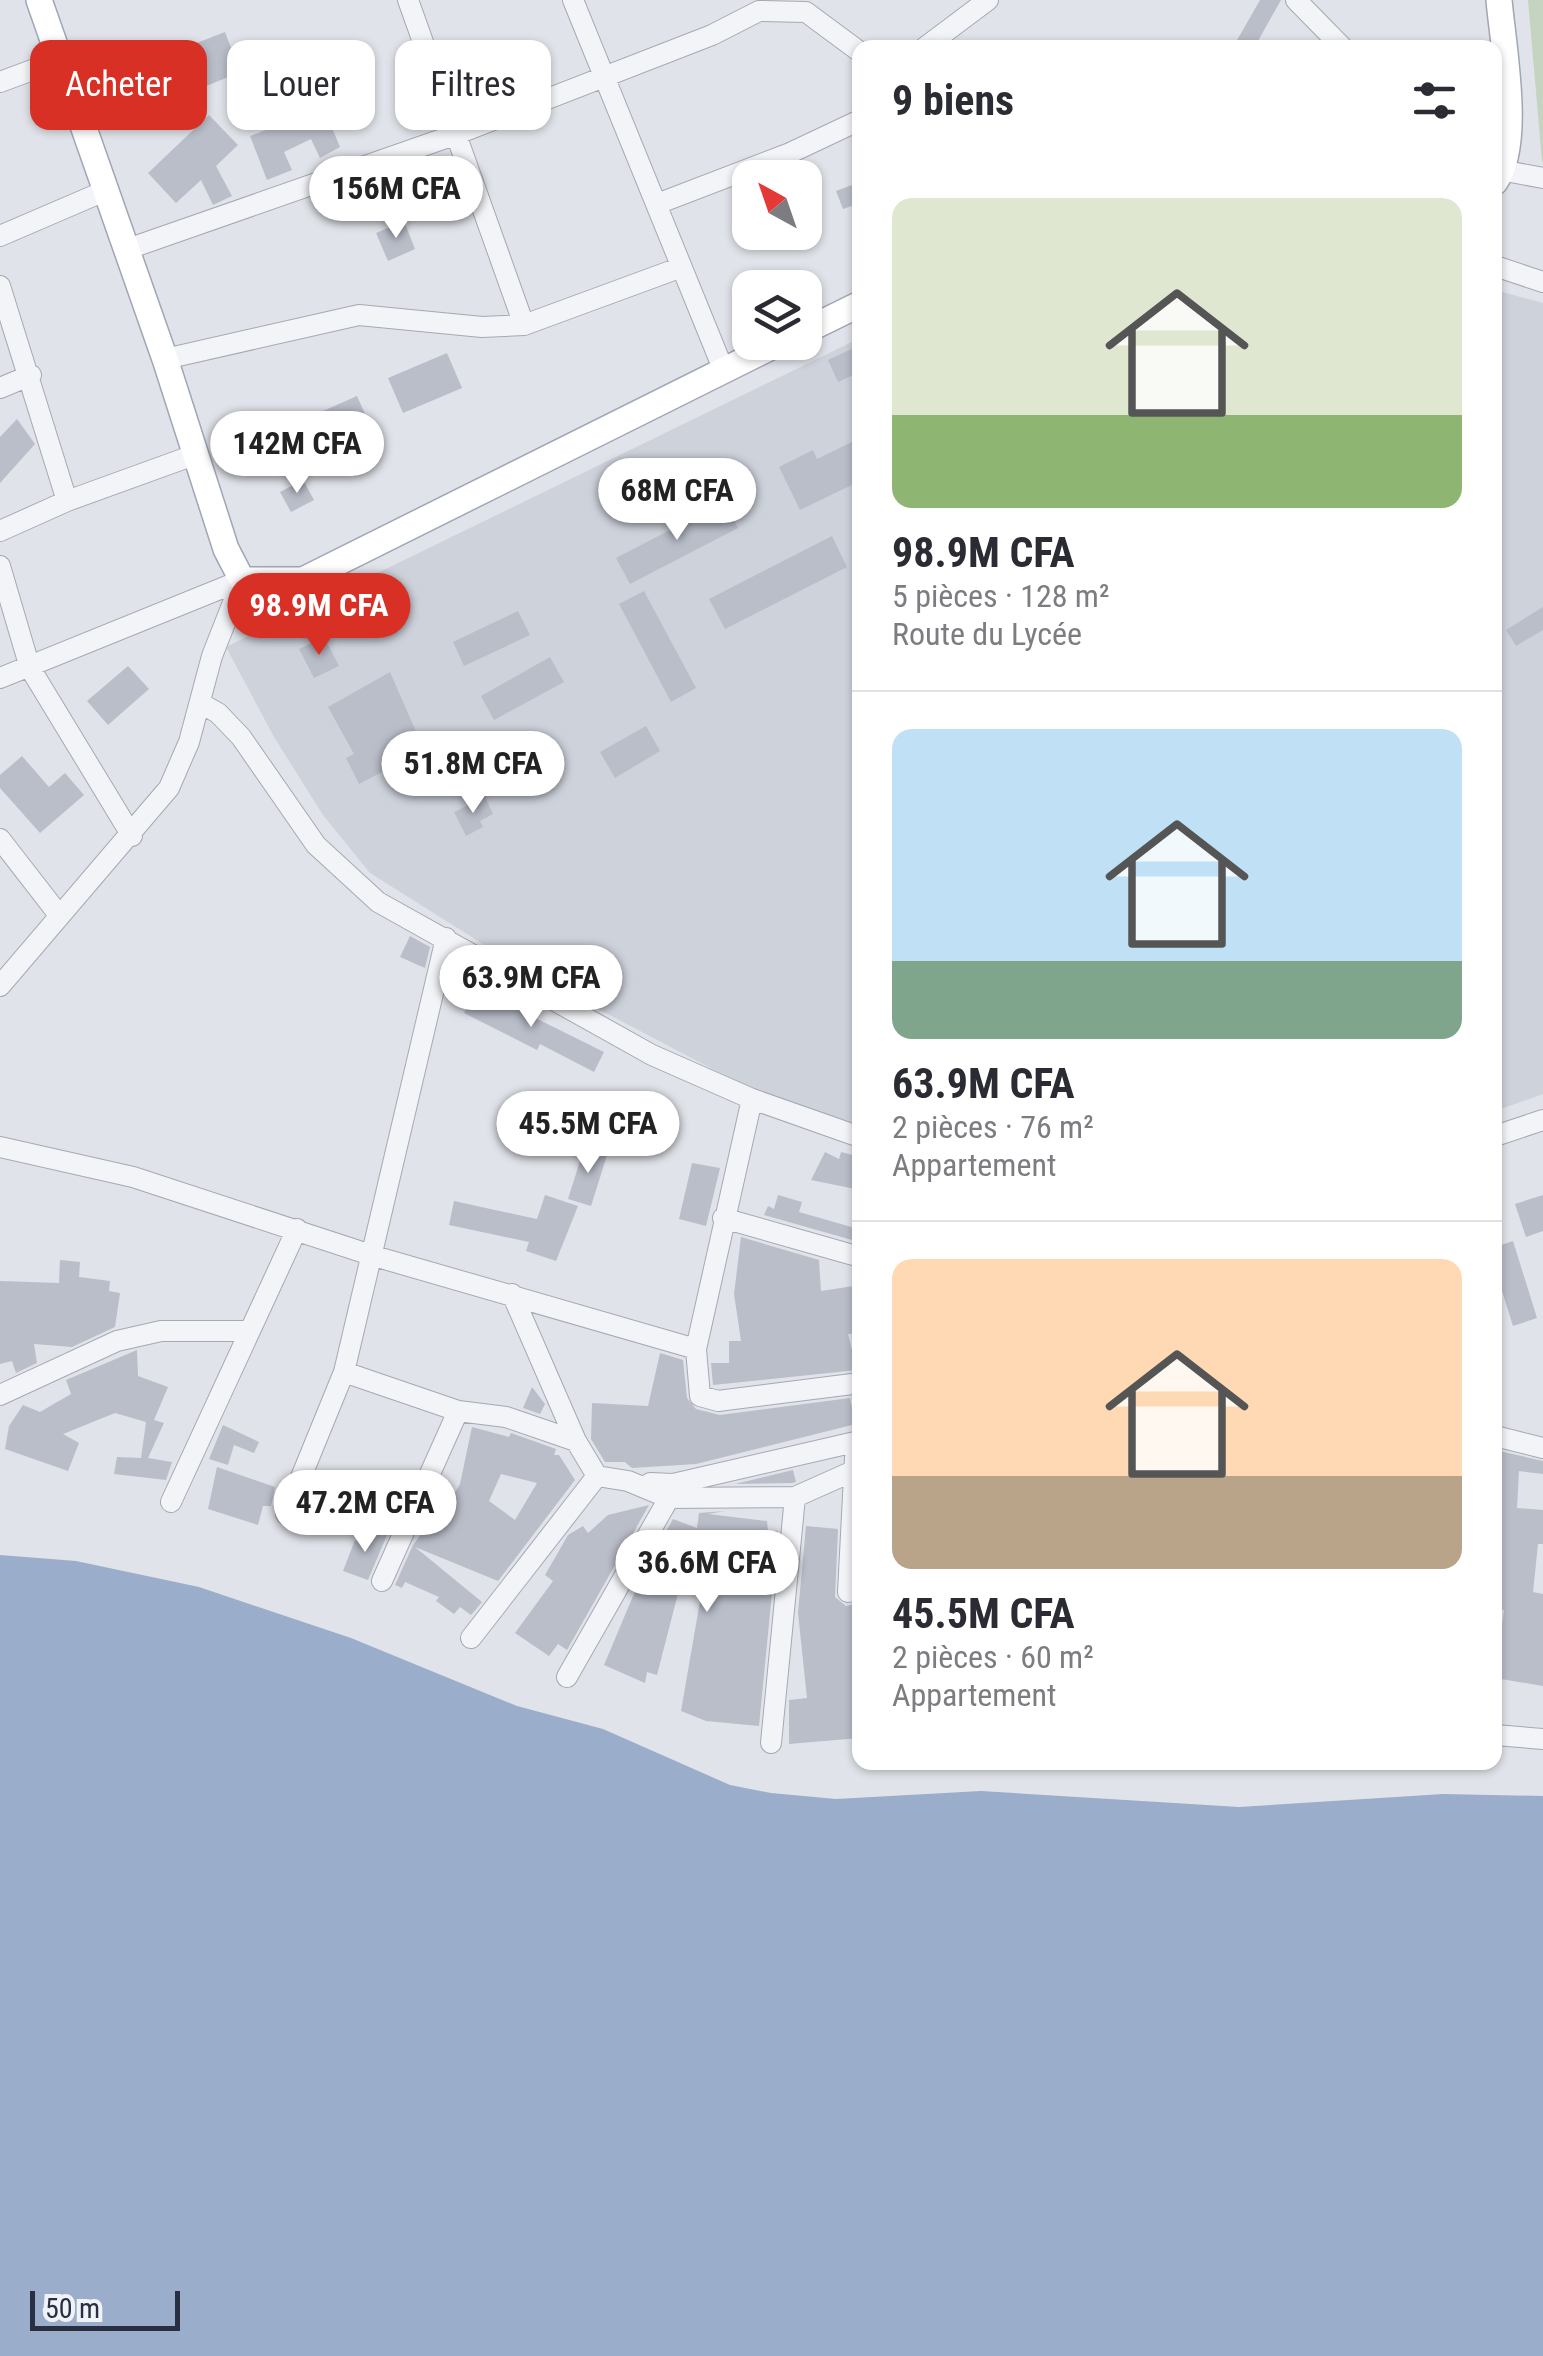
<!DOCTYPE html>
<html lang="fr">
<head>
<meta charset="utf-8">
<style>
	body { margin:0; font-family:"Roboto Condensed",sans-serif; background:#f7f7f7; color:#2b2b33; height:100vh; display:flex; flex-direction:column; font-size:38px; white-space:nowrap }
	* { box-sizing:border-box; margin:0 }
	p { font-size:32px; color:#7c7c81 }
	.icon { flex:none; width:55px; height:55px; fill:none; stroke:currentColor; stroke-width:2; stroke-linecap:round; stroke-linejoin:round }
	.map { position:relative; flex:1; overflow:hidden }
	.side { position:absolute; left:852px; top:40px; width:650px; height:1730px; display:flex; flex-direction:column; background:#fff; border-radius:20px; box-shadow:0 2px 8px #0004 }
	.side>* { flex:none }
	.top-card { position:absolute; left:30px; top:40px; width:672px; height:90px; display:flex; gap:20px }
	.needle { width:65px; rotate:320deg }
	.controls { position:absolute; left:732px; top:160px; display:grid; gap:20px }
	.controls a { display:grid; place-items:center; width:90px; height:90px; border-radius:20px; background:#fff; box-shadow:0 2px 8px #0004; font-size:50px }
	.scale { position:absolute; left:30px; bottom:25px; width:150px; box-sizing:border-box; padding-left:10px; border:5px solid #282f41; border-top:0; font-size:28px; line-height:35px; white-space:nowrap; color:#282f41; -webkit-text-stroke:8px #eff2f7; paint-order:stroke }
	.price { position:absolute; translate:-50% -85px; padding:0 22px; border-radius:35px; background:#fff; color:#222; font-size:32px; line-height:65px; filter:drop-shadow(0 2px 5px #0008) }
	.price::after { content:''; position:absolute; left:50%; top:60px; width:30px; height:22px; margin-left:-15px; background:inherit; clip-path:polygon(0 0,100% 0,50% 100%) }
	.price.current { background:#d93025; color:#fff }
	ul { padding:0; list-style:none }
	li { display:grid; align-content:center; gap:20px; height:530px; padding:0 40px }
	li+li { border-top:2px solid #e1e1e2 }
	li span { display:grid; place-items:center; height:310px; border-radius:20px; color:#555 }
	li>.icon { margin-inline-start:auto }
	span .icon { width:180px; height:180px; fill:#fffc; stroke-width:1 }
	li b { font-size:42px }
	h2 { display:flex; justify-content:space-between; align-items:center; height:120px; padding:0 40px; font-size:42px }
	.chip { padding:0 35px; border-radius:20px; background:#fff; box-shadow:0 2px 8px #0004; font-size:35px; line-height:90px }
	.chip.current { background:#d93025; color:#fff }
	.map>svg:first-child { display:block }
	.built { fill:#ced2db }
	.green { fill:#c4d4c1 }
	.water { fill:#9aadcb }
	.building { fill:#babec9; fill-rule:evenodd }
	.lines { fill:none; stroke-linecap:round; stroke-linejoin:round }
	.minor-casing { stroke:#a5a9b3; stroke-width:22 }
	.major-casing { stroke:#9fa6b5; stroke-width:28 }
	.minor { stroke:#f3f4f7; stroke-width:20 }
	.major { stroke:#fff; stroke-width:25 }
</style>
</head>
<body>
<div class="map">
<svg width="1543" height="2356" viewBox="0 0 1543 2356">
	<rect width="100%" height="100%" fill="#e0e3e9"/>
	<path class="built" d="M1495,290L1543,303V1094L1495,1111Z
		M860,338V1133L817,1119L720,1073L526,971L370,873L323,815L274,737L226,647Z"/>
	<path class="green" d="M1528,0H1543V162L1542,161Z"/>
	<path class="water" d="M0,1555L76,1561L199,1587L351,1638L517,1706L603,1729L730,1785L771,1793L836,1799L981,1791L1239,1807L1443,1794L1543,1796V2356H0Z"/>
	<path class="building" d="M1260,0H1281L1254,48L1236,42Z
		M225,32L233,53L240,50L248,69L135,115L119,73Z
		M323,106L340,147L320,158L311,139L284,152L292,170L267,180L250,136L274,127L276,130Z
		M209,115L238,145L216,166L232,196L213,205L201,180L176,203L148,173Z
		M860,182V203L843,209L836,191Z
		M404,221L415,249L388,261L376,233Z
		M860,345V372L838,382L828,360Z
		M447,353L462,388L403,413L388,378Z
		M357,396L370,425L330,443L324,431L287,447L280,430Z
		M17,419L35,444L0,483V437Z
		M860,438V481L800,510L779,467L813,450L817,459Z
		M303,480L314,500L291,512L280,492Z
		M724,502L738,528L630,584L616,558Z
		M832,536L847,567L725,629L709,599Z
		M644,591L696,688L671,702L619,604Z
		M1543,607V630L1516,646L1506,630Z
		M518,611L530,635L464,666L453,642Z
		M324,637L339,666L314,678L299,649Z
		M550,657L564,682L494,720L481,696Z
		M128,666L149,689L108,725L87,701Z
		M390,672L424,750L359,784L346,758L354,754L328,707Z
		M646,726L660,751L615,778L600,752Z
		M22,756L49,787L65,773L84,795L40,833L0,788V775Z
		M485,797L493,814L480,821L483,827L466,836L454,812Z
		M410,936L430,947L425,968L400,957Z
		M477,989L604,1052L594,1072L540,1044L537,1050L464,1013Z
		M585,1145L608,1152L591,1206L568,1199Z
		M825,1152L839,1159L841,1152L860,1157V1190L811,1180Z
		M692,1163L720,1168L706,1226L679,1219Z
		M545,1195L578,1206L556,1261L526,1251L529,1242L449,1225L454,1201L537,1219Z
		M778,1195L802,1202L799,1212L855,1228L852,1240L764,1215L768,1206L774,1209Z
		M1543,1195V1231L1526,1237L1515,1204Z
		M741,1237L819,1260L821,1291L860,1285V1333L848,1334L857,1370L713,1385L711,1363H729V1341H741L734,1294Z
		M1513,1241L1537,1318L1513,1326L1495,1269V1247Z
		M60,1260L80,1262L79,1277L110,1281L109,1291L120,1293L115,1327L72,1347L34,1344L37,1363L16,1373L12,1361L0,1364V1281L59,1283Z
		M137,1350L138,1376L168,1387L154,1420L164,1423L148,1458L172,1462L166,1480L114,1474L117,1457L141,1458L146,1422L115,1413L63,1434L79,1443L68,1471L5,1449L9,1426L23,1405L40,1412L71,1394L66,1380Z
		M660,1353L683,1360L687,1398L696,1409L720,1415L850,1398L852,1408L858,1407L860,1423L696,1464L632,1468L625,1462H605L591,1439L592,1403L648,1406Z
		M532,1387L545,1404L540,1414L523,1408Z
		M223,1425L259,1442L254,1453L234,1445L228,1465L209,1459Z
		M472,1427L509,1437L511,1433L556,1449L554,1455H559L575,1480L498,1581L415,1547L482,1602L471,1615L460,1607L454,1614L436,1601L439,1597L405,1582L402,1588L395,1585L413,1545L437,1514L441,1517L460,1484ZM501,1474L537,1483L515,1520L489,1501Z
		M1495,1450L1543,1461V1474L1519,1471L1517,1508L1543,1510V1544H1538L1533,1592L1543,1594V1686L1495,1678V1646H1499L1504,1610L1495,1609L1501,1517H1495Z
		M217,1467L275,1487L271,1506H263L258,1525L208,1509Z
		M793,1470L796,1482L792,1483L735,1484Z
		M649,1505L567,1650L558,1644L549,1656L515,1633L553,1581L545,1575L568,1535L583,1526L588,1533L608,1515Z
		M725,1511L708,1514L767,1521L768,1531H778L759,1726L706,1721L681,1711L704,1578L683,1574L657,1675L647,1672L645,1683L604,1665L644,1570L673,1519L697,1528L699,1513Z
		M806,1526L838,1529L835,1597L846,1606L860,1603V1738L789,1744V1700L807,1698L798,1613Z
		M369,1528L387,1535L368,1580L343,1571L355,1540L363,1543Z"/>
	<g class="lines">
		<g class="minor-casing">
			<path id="minor" d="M408,0L524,325
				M573,0L724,371
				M1296,0L1343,48
				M924,48L988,0
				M0,82L62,59
				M1495,169L1543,178
				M657,204L790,153L860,120
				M0,236L107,190
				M125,250L457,134L712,35L759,11L806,12L860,52
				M1495,266L1543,282
				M0,286L67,501
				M165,359L359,315L482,327L524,325L679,268
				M0,388L31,375
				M0,531L67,501L194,455
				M0,566L30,668L132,836
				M0,678L242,580
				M200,703L218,713L241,737L316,845L378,902L652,1055L752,1099L860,1137
				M0,839L59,915
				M0,986L169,788L189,742L212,656L242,580
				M752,1099L696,1349L700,1396L718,1401L860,1383
				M1495,1136L1543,1120
				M0,1147L133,1177L374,1256L696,1349
				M723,1218L860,1257
				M512,1294L576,1441
				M344,1372L458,1411L506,1417L576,1441L597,1476L628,1481L669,1498L795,1497L860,1468
				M0,1395L117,1341L161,1331H250
				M1495,1436L1543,1448
				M650,1483L673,1484L855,1442
				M171,1502L297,1229
				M286,1514L344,1372L446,938
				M382,1581L458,1411
				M848,1592L855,1458
				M471,1638L597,1476
				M567,1677L669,1498
				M1495,1735L1543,1739
				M771,1743L795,1497"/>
		</g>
		<g class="major-casing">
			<path id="major" d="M39,0L165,359L226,549L242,580H303L781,342
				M1495,182C1522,144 1503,46 1499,0
				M805,331L860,304"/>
		</g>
		<use href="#minor" class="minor"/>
		<use href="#major" class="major"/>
	</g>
</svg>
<div class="controls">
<a><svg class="needle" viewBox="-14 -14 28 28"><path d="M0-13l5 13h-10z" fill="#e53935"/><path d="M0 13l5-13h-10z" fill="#7c7c81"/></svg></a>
<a><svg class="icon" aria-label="layers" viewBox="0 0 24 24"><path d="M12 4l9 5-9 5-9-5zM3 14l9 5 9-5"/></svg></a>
</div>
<div class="scale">50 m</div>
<b class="price" style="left:396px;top:241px">156M CFA</b>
<b class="price" style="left:297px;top:496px">142M CFA</b>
<b class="price" style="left:677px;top:543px">68M CFA</b>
<b class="price current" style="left:319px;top:658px">98.9M CFA</b>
<b class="price" style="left:473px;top:816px">51.8M CFA</b>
<b class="price" style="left:531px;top:1030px">63.9M CFA</b>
<b class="price" style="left:588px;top:1176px">45.5M CFA</b>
<b class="price" style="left:365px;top:1555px">47.2M CFA</b>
<b class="price" style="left:707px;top:1615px">36.6M CFA</b>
<div class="top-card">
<a class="chip current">Acheter</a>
<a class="chip">Louer</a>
<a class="chip">Filtres</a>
</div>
<section class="side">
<h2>9 biens<svg class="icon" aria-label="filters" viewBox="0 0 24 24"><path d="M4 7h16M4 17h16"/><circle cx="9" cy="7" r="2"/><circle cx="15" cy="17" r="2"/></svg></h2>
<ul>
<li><span style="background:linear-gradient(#dfe7d0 70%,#8fb573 0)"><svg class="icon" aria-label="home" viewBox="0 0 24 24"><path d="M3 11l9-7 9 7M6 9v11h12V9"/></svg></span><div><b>98.9M CFA</b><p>5 pièces · 128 m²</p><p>Route du Lycée</p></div></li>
<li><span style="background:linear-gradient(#bfe0f5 75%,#7fa58c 0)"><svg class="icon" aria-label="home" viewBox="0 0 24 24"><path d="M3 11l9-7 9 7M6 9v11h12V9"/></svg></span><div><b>63.9M CFA</b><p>2 pièces · 76 m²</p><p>Appartement</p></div></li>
<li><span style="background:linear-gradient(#ffd9b3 70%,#b9a48a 0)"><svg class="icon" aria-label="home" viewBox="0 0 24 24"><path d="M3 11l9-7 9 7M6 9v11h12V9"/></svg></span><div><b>45.5M CFA</b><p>2 pièces · 60 m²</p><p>Appartement</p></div></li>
</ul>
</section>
</div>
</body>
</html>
